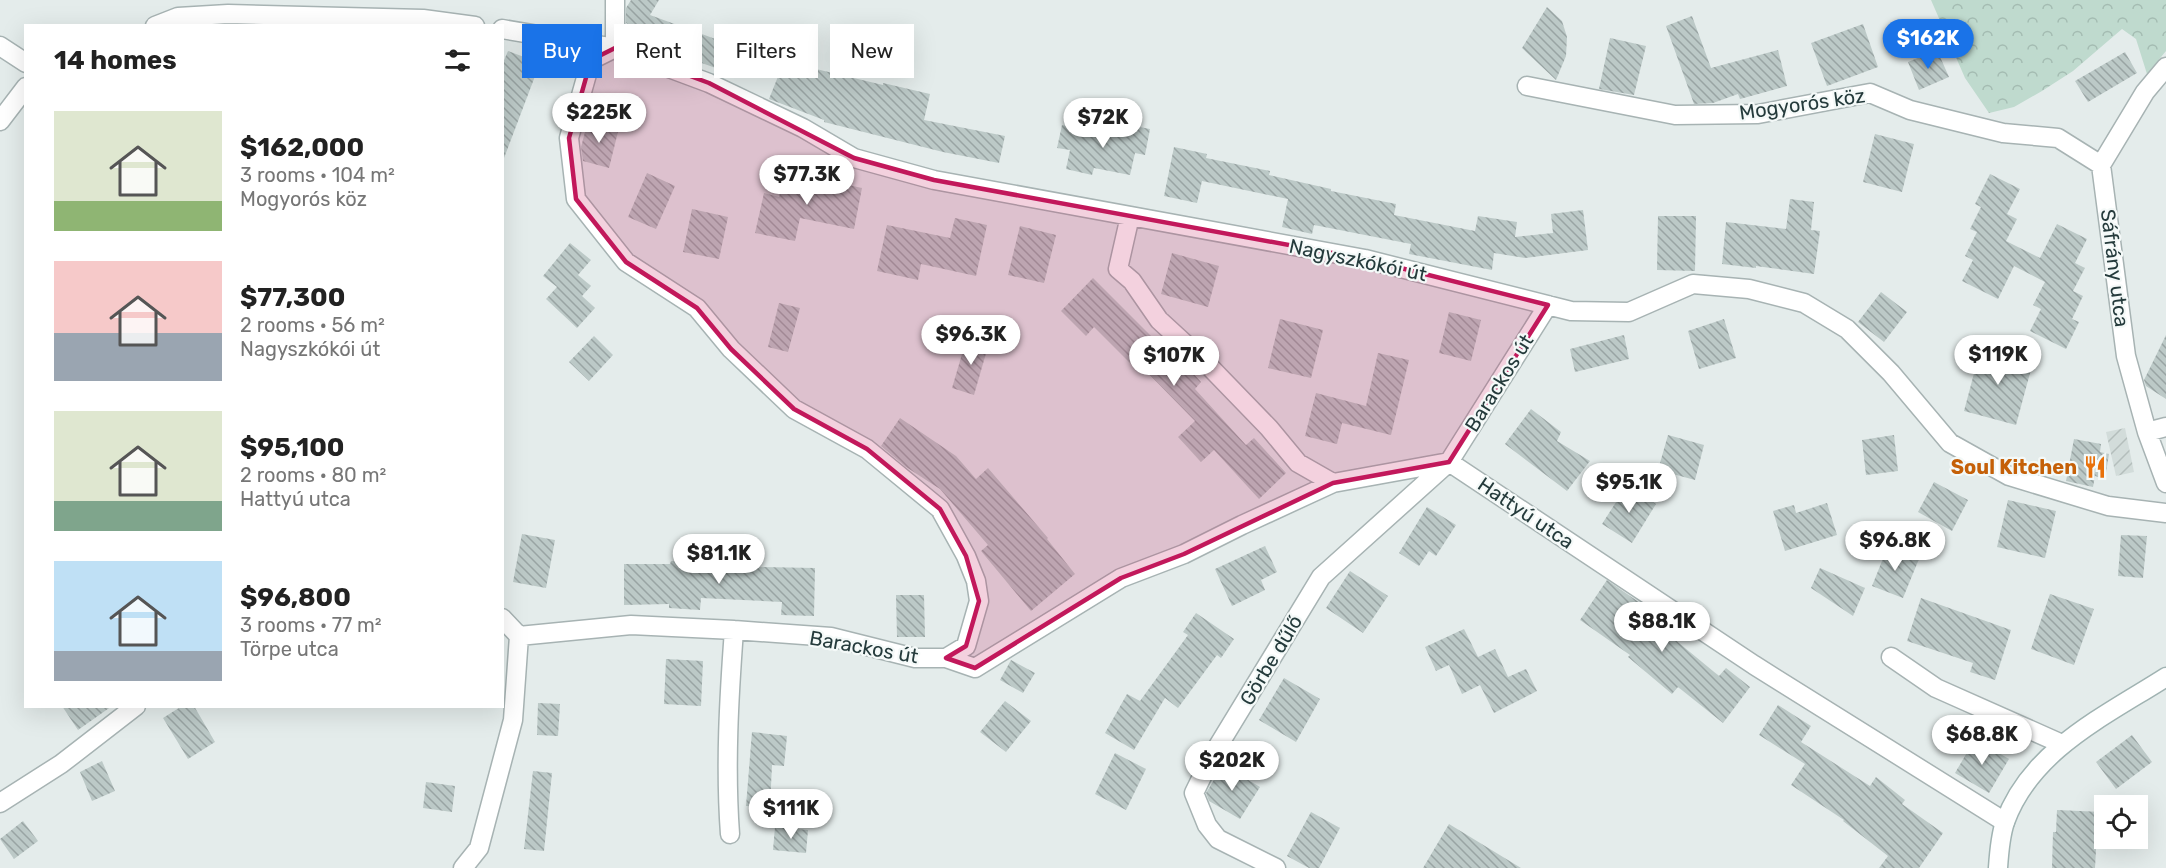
<!DOCTYPE html>
<html lang="en">
<head>
<meta charset="utf-8">
<style>
	body { margin:0; font-family:Rubik,sans-serif; background:#f6f6f6; color:#222; height:100vh; display:flex; flex-direction:column; font-size:22px; white-space:nowrap }
	* { box-sizing:border-box; margin:0 }
	p { font-size:20px; color:#767676 }
	.icon { flex:none; width:33px; height:33px; fill:none; stroke:currentColor; stroke-width:2; stroke-linecap:round; stroke-linejoin:round }
	.map { position:relative; flex:1; overflow:hidden }
	.drawer { position:absolute; left:24px; top:24px; width:480px; height:684px; display:flex; flex-direction:column; background:#fff; border-radius:0px; box-shadow:0 6px 24px #0002 }
	.drawer>* { flex:none }
	.hud { position:absolute; left:522px; top:24px; width:570px; height:54px; display:flex; gap:12px }
	.fabs { position:absolute; left:2094px; top:795px; display:grid; gap:12px }
	.fabs a { display:grid; place-items:center; width:54px; height:54px; border-radius:0px; background:#fff; box-shadow:0 6px 24px #0002; font-size:30px }
	.price { position:absolute; translate:-50% -51px; padding:0 14px; border-radius:21px; background:#fff; color:#222; font-size:20px; line-height:39px; filter:drop-shadow(0 2px 3px #0008) }
	.price::after { content:''; position:absolute; left:50%; top:36px; width:18px; height:14px; margin-left:-9px; background:inherit; clip-path:polygon(0 0,100% 0,50% 100%) }
	.price.on { background:#1a73e8; color:#fff }
	ul { padding:0; list-style:none }
	li { display:flex; align-items:center; gap:18px; height:150px; padding:0 30px }
	li span { display:grid; place-items:center; flex:none; width:168px; height:120px; border-radius:0px; color:#555 }
	li>.icon { margin-inline-start:auto }
	span .icon { width:72px; height:72px; fill:#fffc; stroke-width:1 }
	li b { font-size:26px }
	h2 { display:flex; justify-content:space-between; align-items:center; height:72px; padding:0 30px; font-size:26px }
	.pill { padding:0 21px; border-radius:0px; background:#fff; box-shadow:0 6px 24px #0002; font-size:21px; line-height:54px }
	.pill.on { background:#1a73e8; color:#fff }
	.map>svg:first-child { display:block }
	.industrial { fill:url(#industrial-furrows) }
	.park { fill:url(#park-crowns) }
	.building { fill:url(#building-back-hatch) }
	.lines { fill:none; stroke-linecap:round; stroke-linejoin:round }
	.street-casing { stroke:#a7b3b3; stroke-width:21 }
	.secondary-casing { stroke:#a0b3b2; stroke-width:21 }
	.street { stroke:#fff; stroke-width:18 }
	.secondary { stroke:#fff; stroke-width:18 }
	.marked { fill:#c2185b; fill-opacity:0.2; stroke:#c2185b; stroke-width:4.5; stroke-linejoin:round }
	.labels { text-anchor:middle; dominant-baseline:central; stroke-width:4.5; stroke-linejoin:round; paint-order:stroke }
	.street-label { font-size:20px; fill:#253b3c; stroke:#f4f9f8 }
	.food-label { font-size:20px; font-weight:bold; fill:#c56008; stroke:#f4f9f8; text-anchor:end }
</style>
</head>
<body>
<div class="map">
<svg width="2166" height="868" viewBox="0 0 2166 868">
	<defs>
		<pattern id="industrial-furrows" width="10" height="10" patternUnits="userSpaceOnUse" patternTransform="scale(1.5)"><rect width="10" height="10" fill="#d2dcda"/><path d="M-1 1l2-2M0 10L10 0M9 11l2-2" fill="none" stroke="#b4bebc"/></pattern>
		<pattern id="park-crowns" width="20" height="18" patternUnits="userSpaceOnUse" patternTransform="scale(1.5)"><rect width="20" height="18" fill="#bfdace"/><path d="M2 6a3 3 0 1 1 6 0M12 15a3 3 0 1 1 6 0" fill="none" stroke="#a4bcb2"/></pattern>
		<pattern id="building-back-hatch" width="6" height="6" patternUnits="userSpaceOnUse" patternTransform="scale(1.5)"><rect width="6" height="6" fill="#bcc9c7"/><path d="M-1 5l2 2M0 0l6 6M5-1l2 2" fill="none" stroke="#99a4a3"/></pattern>
	</defs>
	<rect width="100%" height="100%" fill="#e4eceb"/>
	<path class="industrial" d="M2125,428L2134,472L2116,476L2106,432Z"/>
	<path class="park" d="M1931,0H2166V51L2147,74L2136,39L2122,29L2073,71L2042,91L2014,107L1989,113L1965,78Z"/>
	<path class="building" d="M631,0H659L650,15L729,44L734,29L758,37L744,78L696,61L694,65L660,53L663,44L626,23V8Z
		M1547,7L1562,21L1567,37L1566,56L1556,80L1522,48Z
		M1692,16L1711,68L1778,50L1787,86L1740,99L1738,94L1713,103L1694,104L1666,26Z
		M1863,24L1878,67L1827,86L1811,43Z
		M1610,38L1646,46L1634,95L1599,89Z
		M1937,50L1949,77L1919,90L1908,62Z
		M508,51L540,63L504,158L502,157V65Z
		M2125,52L2137,73L2088,102L2075,81Z
		M787,54L817,66L816,69L883,85V83L930,94L924,120L1005,136L999,163L943,152L824,122V120L769,99Z
		M588,121L619,128L609,168L583,161L581,147Z
		M1119,123L1150,129L1145,155L1135,153L1130,175L1094,168L1092,175L1066,169L1070,150L1057,148L1062,125L1116,137Z
		M1875,134L1914,144L1902,192L1863,182Z
		M1174,147L1207,154L1206,158L1270,171L1269,175L1331,189V191L1396,204L1394,215L1475,231L1478,216L1517,222L1515,237L1553,233L1551,214L1583,210L1588,250L1525,258L1494,253L1492,270L1409,254L1411,244L1314,225L1312,234L1282,227L1288,199L1202,181L1197,203L1164,196Z
		M785,171L862,188L854,229L800,218L795,241L755,233L764,193L779,197Z
		M647,173L675,186L656,229L628,217Z
		M1990,174L2020,189L2007,214L2017,219L2006,241L2040,258L2057,224L2087,239L2075,263L2085,268L2073,291L2083,296L2072,319L2079,322L2066,349L2030,331L2041,309L2033,305L2045,282L2014,266L1998,299L1962,281L1973,260L1965,256L1977,232L1970,229L1981,207L1975,204Z
		M1790,199L1814,202L1811,230L1820,231L1814,274L1756,266V268L1722,264L1726,222L1786,229Z
		M692,209L728,217L719,259L683,252Z
		M1658,216H1696L1695,271L1657,270Z
		M955,218L987,225L976,276L921,264L918,280L877,271L887,225L950,238Z
		M1020,226L1056,235L1044,283L1008,275Z
		M570,243L591,260L578,275L591,286L582,296L595,308L577,328L546,299L557,287L543,276Z
		M1172,253L1219,266L1208,307L1161,294Z
		M1093,278L1175,360L1178,357L1201,382L1195,389L1246,445L1254,438L1286,473L1259,499L1214,450L1201,462L1178,437L1195,421L1140,365L1136,369L1094,327L1086,336L1061,311Z
		M1881,292L1907,312L1884,342L1858,322Z
		M779,303L800,308L788,352L768,347Z
		M1449,312L1481,320L1471,361L1439,353Z
		M1280,319L1323,330L1311,378L1268,368Z
		M1724,319L1736,358L1699,369L1688,331Z
		M1624,335L1629,359L1575,372L1570,349Z
		M2166,335V399L2146,386L2144,380Z
		M594,336L613,355L589,381L569,362Z
		M967,337L989,343L974,395L952,388Z
		M1981,347L2033,362L2016,425L1964,411Z
		M1378,353L1409,360L1391,435L1342,423L1337,444L1305,436L1316,393L1366,406Z
		M1531,409L1561,432L1557,441L1590,461L1567,491L1505,444Z
		M900,418L956,456L976,479L988,468L1048,538L1047,539L1075,574L1031,611L981,551L988,545L940,489L906,467L881,446Z
		M1668,435L1704,445L1695,480L1658,470Z
		M1894,435L1898,471L1866,475L1862,440Z
		M2074,439L2101,444L2100,452L2109,454L2105,479L2095,476L2093,487L2066,481Z
		M1934,482L1968,500L1952,531L1918,512Z
		M1627,485L1656,504L1632,543L1602,524Z
		M2008,500L2056,511L2045,558L1997,547Z
		M1827,503L1837,535L1785,551L1773,511L1794,505L1796,513Z
		M1427,507L1456,525L1436,556L1429,551L1419,566L1399,553Z
		M522,534L555,540L546,588L513,582Z
		M2121,535L2147,536L2143,578L2118,576Z
		M1265,546L1277,572L1261,580L1265,590L1232,606L1215,569Z
		M1888,546L1919,559L1903,598L1872,586Z
		M671,561L755,564V567L815,568L814,616L781,615L782,602L701,598L700,610L669,608V604L624,605V564H670Z
		M1820,568L1865,588L1853,616L1811,588Z
		M1350,571L1388,596L1363,633L1326,608Z
		M1607,580L1643,605L1639,610L1719,676L1726,668L1750,687L1723,723L1678,687L1672,694L1628,657L1630,655L1580,620Z
		M2050,594L2094,609L2074,665L2031,649Z
		M896,595H924L925,637H897Z
		M1921,598L2011,630L1995,680L1970,672L1973,663L1907,641Z
		M1196,613L1234,639L1221,658L1217,655L1178,708L1165,698L1134,750L1105,733L1127,694L1140,701L1188,635L1183,632Z
		M1464,629L1478,657L1495,649L1508,677L1526,669L1537,691L1494,713L1480,685L1462,694L1449,665L1436,671L1425,647Z
		M666,659L703,661L701,706L664,704Z
		M1011,660L1035,673L1023,693L1000,680Z
		M1284,678L1320,699L1296,742L1259,720Z
		M1005,701L1031,721L1006,752L980,732Z
		M538,703L560,704L558,736L537,735Z
		M1778,705L1811,726L1801,742L1870,786L1876,777L1905,800L1902,804L1943,833L1919,868H1879L1888,856L1843,821L1844,820L1791,785L1805,764L1759,735Z
		M62,706H112L78,730Z
		M182,706H194L215,742L188,759L163,718Z
		M752,732L787,736L784,766L772,765L770,807L746,806Z
		M2132,735L2152,762L2116,789L2096,762Z
		M1975,739L2009,759L1989,793L1955,773Z
		M1115,753L1146,769L1126,810L1095,794Z
		M102,761L115,791L92,801L80,772Z
		M1223,765L1260,787L1240,819L1209,801L1206,793Z
		M533,771L552,773L544,851L524,849Z
		M426,782L455,786L452,812L423,808Z
		M2057,810L2103,812L2102,832H2097L2095,868H2052L2053,832H2056Z
		M1311,812L1340,828L1319,868H1309L1287,856Z
		M23,821L38,841L14,859L0,839Z
		M1449,824L1521,868H1423Z
		M775,827L808,830L806,853L773,850Z"/>
	<g class="lines">
		<g class="street-casing">
			<path id="street" d="M615,0V48L591,60L569,138L576,199L626,262L697,308L731,349L794,409L867,449L940,509L966,556L976,581L979,601L966,646L946,658
				M155,26L178,17L228,14L423,19L475,26
				M502,29L615,48L709,83L803,128L854,158L934,180L1365,259L1571,311L1629,312L1693,284L1749,289L1804,303L1847,329L1891,373L1950,443L2009,476L2108,506L2166,513
				M0,46L26,63
				M2166,67L2145,92L2101,165L2126,356L2147,432L2166,483
				M1527,86L1675,115L1758,114L1870,93L1910,110L2003,133L2058,138L2101,165
				M0,121L26,87
				M1130,216L1118,269L1132,281L1159,320L1208,365L1269,428L1298,463L1333,483L1449,462L1754,665L2005,822
				M2147,432L2166,427
				M502,618L519,636
				M1891,657L1936,688L2062,744
				M0,803L61,764L136,706
				M730,834C725,766 729,697 734,630
				M463,868L479,848L513,720L519,636L631,625L734,630L831,637L915,658H946L975,668L1121,578L1184,554L1242,525L1333,483
				M1276,868L1218,839L1207,825L1194,793L1212,756L1321,577L1449,462L1548,305"/>
		</g>
		<g class="secondary-casing">
			<path id="secondary" d="M1998,868C1999,853 2000,837 2005,822C2031,750 2105,716 2166,677"/>
		</g>
		<use href="#street" class="street"/>
		<use href="#secondary" class="secondary"/>
	</g>
	<path class="marked" d="M615,48L709,83L854,158L934,180L1365,259L1548,305L1449,462L1333,483L1184,554L1121,578L975,668L946,658L966,646L979,601L966,556L940,509L867,449L794,409L731,349L697,308L626,262L576,199L569,138L591,60Z"/>
	<defs>
		<g id="restaurant-bare" transform="scale(1.8)"><path d="M-5-6h1v4h1v-4h1v4h1v-4h1v5L-1.5 .5V6h-2V.5L-5-1ZM5-6V6H3V1.5H1.5Q1.5-4 5-6Z" fill="#e8710a" stroke="#f4f9f8" stroke-width="2.5" paint-order="stroke"/></g>
	</defs>
	<g fill-rule="evenodd">
		<use href="#restaurant-bare" x="2095" y="467"/>
	</g>
	<g class="labels">
		<g class="street-label">
			<text transform="translate(1802 104) rotate(-8)">Mogyorós köz</text>
			<text transform="translate(1358 260) rotate(12)">Nagyszkókói út</text>
			<text transform="translate(2115 268) rotate(83)">Sáfrány utca</text>
			<text transform="translate(1499 383) rotate(-58)">Barackos út</text>
			<text transform="translate(1526 513) rotate(34)">Hattyú utca</text>
			<text transform="translate(864 647) rotate(10)">Barackos út</text>
			<text transform="translate(1271 660) rotate(-59)">Görbe dűlő</text>
		</g>
		<g class="food-label">
			<text x="2077" y="467">Soul Kitchen</text>
		</g>
	</g>
</svg>
<div class="fabs">
<a><svg class="icon" aria-label="locate" viewBox="0 0 24 24"><circle cx="12" cy="12" r="6"/><path d="M12 2v4M12 18v4M2 12h4M18 12h4"/></svg></a>
</div>
<b class="price on" style="left:1928px;top:70px">$162K</b>
<b class="price" style="left:599px;top:144px">$225K</b>
<b class="price" style="left:1103px;top:149px">$72K</b>
<b class="price" style="left:807px;top:206px">$77.3K</b>
<b class="price" style="left:971px;top:366px">$96.3K</b>
<b class="price" style="left:1998px;top:386px">$119K</b>
<b class="price" style="left:1174px;top:387px">$107K</b>
<b class="price" style="left:1629px;top:514px">$95.1K</b>
<b class="price" style="left:1895px;top:572px">$96.8K</b>
<b class="price" style="left:719px;top:585px">$81.1K</b>
<b class="price" style="left:1662px;top:653px">$88.1K</b>
<b class="price" style="left:1982px;top:766px">$68.8K</b>
<b class="price" style="left:1232px;top:792px">$202K</b>
<b class="price" style="left:791px;top:840px">$111K</b>
<div class="hud">
<a class="pill on">Buy</a>
<a class="pill">Rent</a>
<a class="pill">Filters</a>
<a class="pill">New</a>
</div>
<section class="drawer">
<h2>14 homes<svg class="icon" aria-label="filters" viewBox="0 0 24 24"><path d="M4 7h16M4 17h16"/><circle cx="9" cy="7" r="2"/><circle cx="15" cy="17" r="2"/></svg></h2>
<ul>
<li><span style="background:linear-gradient(#dfe7d0 75%,#8fb573 0)"><svg class="icon" aria-label="home" viewBox="0 0 24 24"><path d="M3 11l9-7 9 7M6 9v11h12V9"/></svg></span><div><b>$162,000</b><p>3 rooms · 104 m²</p><p>Mogyorós köz</p></div></li>
<li><span style="background:linear-gradient(#f6c9c9 60%,#9aa5b1 0)"><svg class="icon" aria-label="home" viewBox="0 0 24 24"><path d="M3 11l9-7 9 7M6 9v11h12V9"/></svg></span><div><b>$77,300</b><p>2 rooms · 56 m²</p><p>Nagyszkókói út</p></div></li>
<li><span style="background:linear-gradient(#dfe7d0 75%,#7fa58c 0)"><svg class="icon" aria-label="home" viewBox="0 0 24 24"><path d="M3 11l9-7 9 7M6 9v11h12V9"/></svg></span><div><b>$95,100</b><p>2 rooms · 80 m²</p><p>Hattyú utca</p></div></li>
<li><span style="background:linear-gradient(#bfe0f5 75%,#9aa5b1 0)"><svg class="icon" aria-label="home" viewBox="0 0 24 24"><path d="M3 11l9-7 9 7M6 9v11h12V9"/></svg></span><div><b>$96,800</b><p>3 rooms · 77 m²</p><p>Törpe utca</p></div></li>
</ul>
</section>
</div>
</body>
</html>
